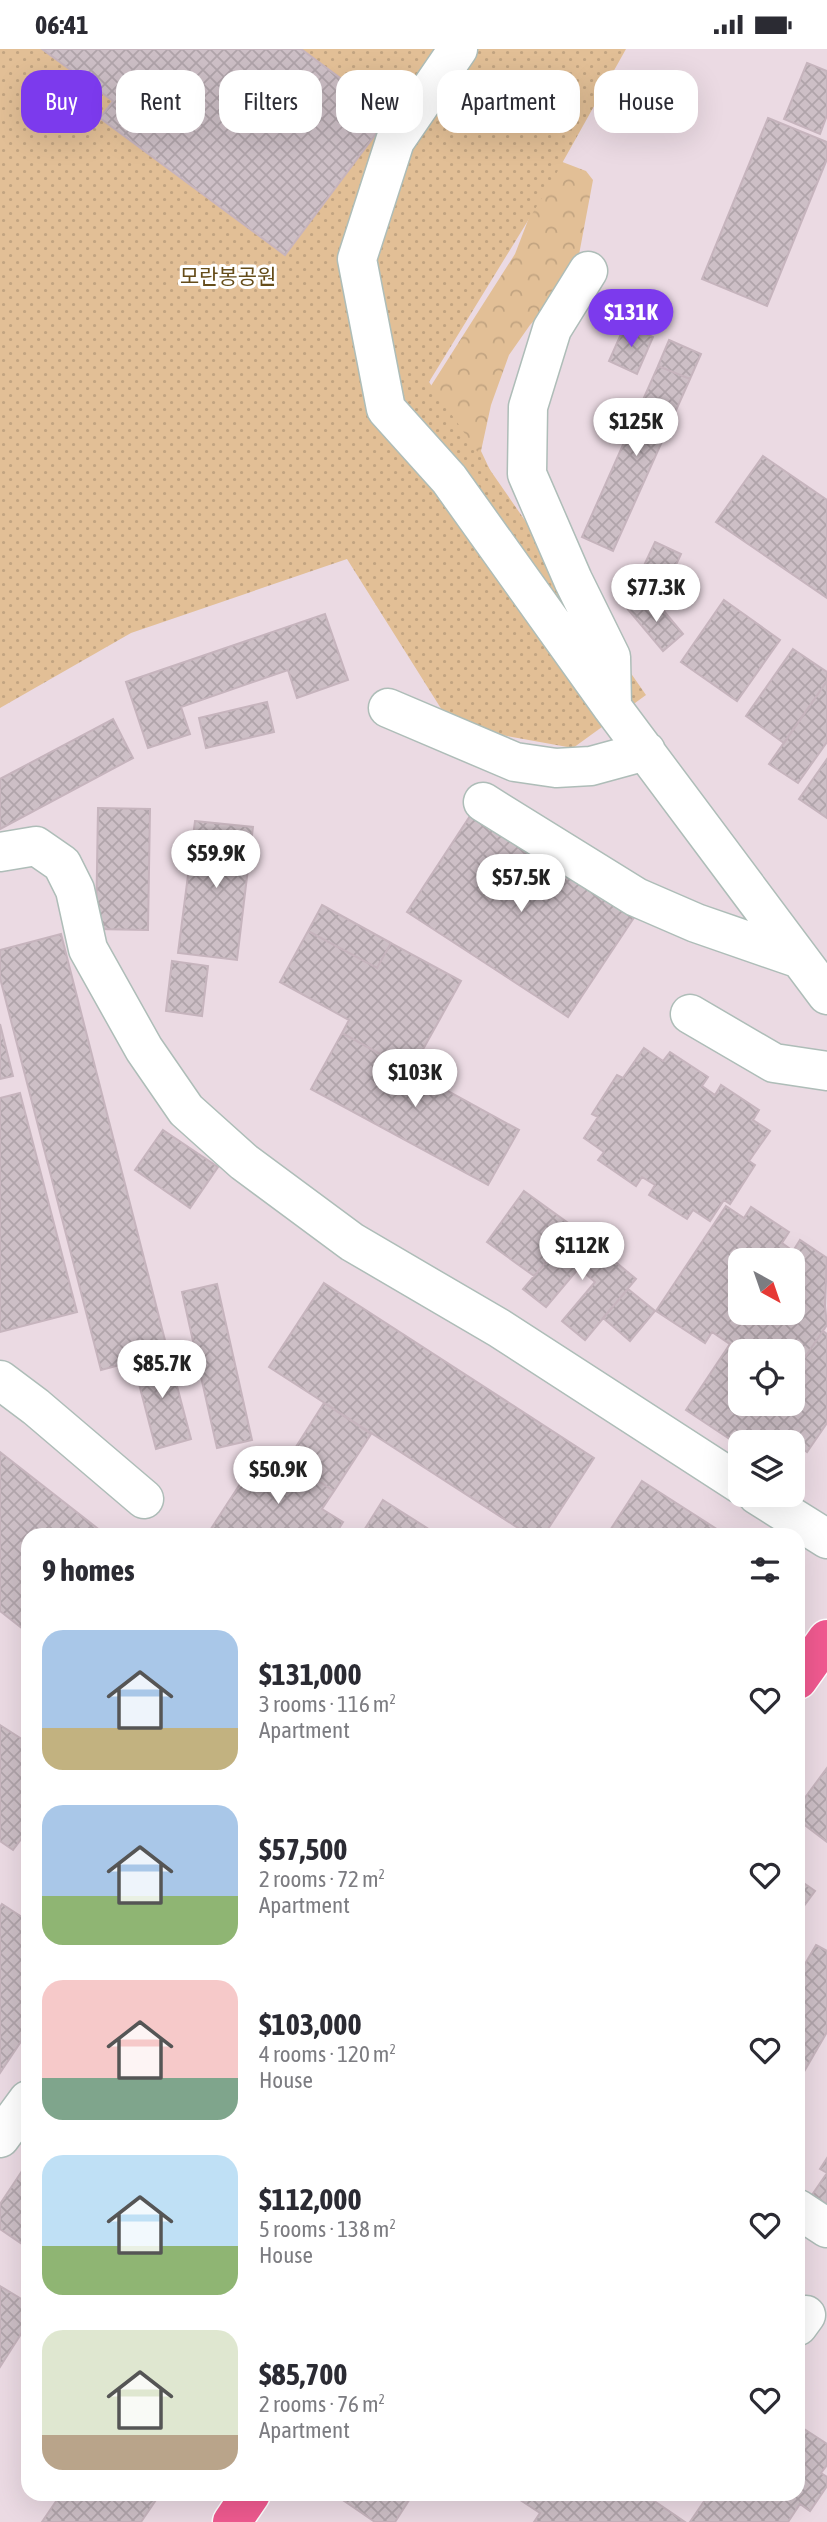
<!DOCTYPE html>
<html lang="en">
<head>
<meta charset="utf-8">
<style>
	body { margin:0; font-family:"Asap Condensed","Noto Sans KR",sans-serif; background:#f2f2f3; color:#2b2b33; height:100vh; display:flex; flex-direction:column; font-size:26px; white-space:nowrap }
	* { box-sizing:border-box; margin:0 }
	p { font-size:23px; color:#7c7c81 }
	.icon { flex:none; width:38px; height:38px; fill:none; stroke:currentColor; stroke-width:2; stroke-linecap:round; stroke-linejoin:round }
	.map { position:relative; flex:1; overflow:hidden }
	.panel { position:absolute; left:21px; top:1479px; width:784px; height:973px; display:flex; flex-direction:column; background:#fff; border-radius:21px; box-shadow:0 7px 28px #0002 }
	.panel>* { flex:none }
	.hud { position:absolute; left:21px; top:21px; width:786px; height:63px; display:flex; gap:14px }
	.needle { width:46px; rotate:140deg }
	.controls { position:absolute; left:728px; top:1199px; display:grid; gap:14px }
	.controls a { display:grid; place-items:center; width:77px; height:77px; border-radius:14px; background:#fff; box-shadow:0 7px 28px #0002; font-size:35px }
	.price { position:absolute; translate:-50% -60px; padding:0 16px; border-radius:24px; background:#fff; color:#222; font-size:23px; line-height:46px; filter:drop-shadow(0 2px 4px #0008) }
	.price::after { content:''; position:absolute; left:50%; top:42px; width:21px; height:16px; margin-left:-10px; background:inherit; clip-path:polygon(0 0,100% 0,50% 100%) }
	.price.active { background:#7c3aed; color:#fff }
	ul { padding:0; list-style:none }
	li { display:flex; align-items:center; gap:21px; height:175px; padding:0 21px }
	li span { display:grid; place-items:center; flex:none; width:196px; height:140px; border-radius:21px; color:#555 }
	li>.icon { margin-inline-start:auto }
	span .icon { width:84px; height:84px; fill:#fffc; stroke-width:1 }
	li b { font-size:30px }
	h2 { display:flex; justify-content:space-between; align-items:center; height:84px; padding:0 21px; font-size:30px }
	.pill { padding:0 24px; border-radius:21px; background:#fff; box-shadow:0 7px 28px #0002; font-size:24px; line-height:63px }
	.pill.active { background:#7c3aed; color:#fff }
	.status { display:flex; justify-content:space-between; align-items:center; height:49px; padding:0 35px; background:#fff; direction:ltr }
	.status svg { height:19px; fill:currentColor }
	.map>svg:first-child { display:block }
	.forest { fill:url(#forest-crowns) }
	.park { fill:url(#park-dots) }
	.building { fill:url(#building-cross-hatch); stroke:#c6b4bd; stroke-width:2; fill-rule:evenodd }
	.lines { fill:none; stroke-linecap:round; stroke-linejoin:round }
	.minor-casing { stroke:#aebdb8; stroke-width:41 }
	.major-casing { stroke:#fff; stroke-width:41 }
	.minor { stroke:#fff; stroke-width:38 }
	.major { stroke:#f05a90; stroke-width:38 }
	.labels { text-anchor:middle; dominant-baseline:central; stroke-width:6; stroke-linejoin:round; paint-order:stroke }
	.park-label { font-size:21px; fill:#654c19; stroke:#fff }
</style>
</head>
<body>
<div class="status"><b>06:41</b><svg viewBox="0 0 49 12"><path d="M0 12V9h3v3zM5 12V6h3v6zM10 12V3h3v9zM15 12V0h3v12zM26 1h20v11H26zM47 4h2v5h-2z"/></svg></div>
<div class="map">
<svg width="827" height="2473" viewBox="0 0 827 2473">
	<defs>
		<pattern id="forest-crowns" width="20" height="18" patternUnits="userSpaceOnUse" patternTransform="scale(1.75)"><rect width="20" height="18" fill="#e2bf96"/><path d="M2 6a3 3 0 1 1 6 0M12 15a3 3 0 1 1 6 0" fill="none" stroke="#c2a481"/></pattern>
		<pattern id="park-dots" width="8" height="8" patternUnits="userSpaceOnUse" patternTransform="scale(1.75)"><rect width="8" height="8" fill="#e2bf96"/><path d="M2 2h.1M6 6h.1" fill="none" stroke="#c2a481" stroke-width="1.8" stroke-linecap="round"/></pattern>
		<pattern id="building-cross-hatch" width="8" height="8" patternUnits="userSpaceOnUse" patternTransform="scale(1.75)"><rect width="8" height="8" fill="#cdbfc6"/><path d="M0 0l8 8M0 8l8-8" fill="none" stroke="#b0a4aa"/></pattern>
	</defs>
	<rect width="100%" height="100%" fill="#ebdae3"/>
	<path class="forest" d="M552,109L586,122L593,131L578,211L555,249L530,276L509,306L491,356L481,402L497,436L429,340L515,205Z"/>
	<path class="park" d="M0,0H626L551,134L429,333L646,646L573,699L452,677L347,510L131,584L0,659Z"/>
	<path class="building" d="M42,0H301L390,66L285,206L100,69L113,52Z
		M807,14L827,22V66L820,85L784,70Z
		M768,69L827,93V110L767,257L702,230Z
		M625,276L653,288L637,325L609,312Z
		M669,291L701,305L690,330L658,317Z
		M658,317L690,330L613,502L582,488Z
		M763,407L827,451V549L716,473Z
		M655,493L681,505L658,555L625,557Z
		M724,551L780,591L737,652L681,613Z
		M658,555L683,585L663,602L625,557Z
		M325,565L348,631L297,649L288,621L181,658L190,685L148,699L126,633Z
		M793,600L827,623V632L784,694L746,667Z
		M827,632V693L798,734L769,715Z
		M267,653L274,683L206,699L199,669Z
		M113,670L133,709L0,780V730Z
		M827,710V769L799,750Z
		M98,759L150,760L148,881L96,880Z
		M474,761L635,867L568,968L407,863Z
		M195,772L253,778L237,911L178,904Z
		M322,856L391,894L377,919L308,882Z
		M308,882L377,919L391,894L461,932L411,1022L342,984L349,971L280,933Z
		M61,885L168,1303L101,1321L0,929V901Z
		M172,912L208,917L202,967L166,962Z
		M0,975L13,1027L0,1030Z
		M342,984L519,1081L488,1136L311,1040Z
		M644,999L663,1012L670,1003L708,1028L702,1037L715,1046L721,1036L759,1061L753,1071L770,1082L749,1112L755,1116L730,1155L724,1151L710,1172L693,1161L687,1170L649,1146L655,1136L642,1128L636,1137L598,1111L604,1103L584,1089L598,1068L592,1065L617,1026L623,1029Z
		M20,1044L77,1263L0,1283V1049Z
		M163,1081L218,1118L190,1159L135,1121Z
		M524,1142L575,1179L534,1227L487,1193Z
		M726,1157L744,1169L751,1158L789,1183L782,1194L793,1202L800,1191L827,1209L825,1257L827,1276L805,1308L795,1301L793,1305V1302H740L712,1283L705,1294L656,1262ZM740,1211H793V1264H740Z
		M575,1179L636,1230L585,1291L562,1272L595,1233L579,1219L546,1258L523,1240Z
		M324,1234L594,1409L544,1486H529L269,1318Z
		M217,1235L252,1391L217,1399L182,1243Z
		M628,1240L655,1262L630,1292L603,1269Z
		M823,1282L827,1285V1374L807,1403L800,1398L793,1409V1393H740V1397L686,1361L730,1295L740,1302V1354H793V1305L795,1301L805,1308Z
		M168,1303L191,1390L156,1400L133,1312Z
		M324,1354L371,1385L334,1442L287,1412Z
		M0,1403L106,1486H28V1584L0,1562Z
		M287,1412L334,1442L322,1460L343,1473L335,1486H207L253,1415L276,1429Z
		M642,1432L726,1486H607Z
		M383,1451L438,1486H361Z
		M0,1676L28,1694V1781L13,1801L0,1792Z
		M827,1719V1793L798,1771V1758Z
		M798,1830L815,1842L798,1865Z
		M2,1855L28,1872V1982L0,2024V1858Z
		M816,1896L827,1902V1983L798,2033V1927Z
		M827,2109V2155L812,2146L827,2124L820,2120Z
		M28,2113V2199L0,2180V2155Z
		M0,2237L28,2254V2274L0,2318Z
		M798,2376L827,2395V2416L821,2424L827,2428V2437L810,2462L800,2455L788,2473H690L709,2445H798Z
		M61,2445H160L141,2473H42Z
		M334,2445H413L395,2473H375Z
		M515,2445H644L685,2473H534L540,2464L514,2447Z"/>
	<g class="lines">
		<g class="minor-casing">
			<path id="minor" d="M458,0L395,92L357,210L386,360L449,430L612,658L827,946
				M588,222L552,280L528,358L527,425L573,531L611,608L612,658
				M388,659L515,713L556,719L591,717L646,702
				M483,753L636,848L696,874L800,910
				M0,803L36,797L62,815L75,841L88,900L144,1000L186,1061L244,1113L352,1193L499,1279L740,1435
				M690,965L774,1014L827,1022
				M0,1331L36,1358L144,1450
				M757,1446L827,1490
				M0,2089L28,2051
				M798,2160L827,2179
				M798,2277L806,2266"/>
		</g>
		<g class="major-casing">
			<path id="major" d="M798,1631L827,1590
				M232,2473L251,2445"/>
		</g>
		<use href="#minor" class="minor"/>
		<use href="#major" class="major"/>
	</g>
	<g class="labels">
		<g class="park-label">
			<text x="228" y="227">모란봉공원</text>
		</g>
	</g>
</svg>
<div class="controls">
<a><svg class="needle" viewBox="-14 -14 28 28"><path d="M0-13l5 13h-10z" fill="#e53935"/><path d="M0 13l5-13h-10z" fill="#7c7c81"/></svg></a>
<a><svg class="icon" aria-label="locate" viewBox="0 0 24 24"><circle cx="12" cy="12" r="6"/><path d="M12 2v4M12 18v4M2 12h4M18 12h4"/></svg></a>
<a><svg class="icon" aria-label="layers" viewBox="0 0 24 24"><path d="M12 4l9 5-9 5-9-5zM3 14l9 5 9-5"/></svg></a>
</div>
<b class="price active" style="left:631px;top:300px">$131K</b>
<b class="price" style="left:636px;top:409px">$125K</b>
<b class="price" style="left:656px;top:575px">$77.3K</b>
<b class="price" style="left:216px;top:841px">$59.9K</b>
<b class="price" style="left:521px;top:865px">$57.5K</b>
<b class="price" style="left:415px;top:1060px">$103K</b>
<b class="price" style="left:582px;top:1233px">$112K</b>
<b class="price" style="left:162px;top:1351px">$85.7K</b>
<b class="price" style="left:278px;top:1457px">$50.9K</b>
<div class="hud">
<a class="pill active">Buy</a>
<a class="pill">Rent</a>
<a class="pill">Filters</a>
<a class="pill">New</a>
<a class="pill">Apartment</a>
<a class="pill">House</a>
</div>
<section class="panel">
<h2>9 homes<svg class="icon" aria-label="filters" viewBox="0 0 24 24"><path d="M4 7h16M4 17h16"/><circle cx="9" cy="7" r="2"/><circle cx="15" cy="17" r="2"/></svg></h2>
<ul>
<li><span style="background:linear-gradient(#a9c7e8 70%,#c2b280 0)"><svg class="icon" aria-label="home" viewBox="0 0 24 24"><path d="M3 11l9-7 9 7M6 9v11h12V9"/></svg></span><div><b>$131,000</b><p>3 rooms · 116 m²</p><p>Apartment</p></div><svg class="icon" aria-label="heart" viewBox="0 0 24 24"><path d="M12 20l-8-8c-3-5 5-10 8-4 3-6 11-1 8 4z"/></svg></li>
<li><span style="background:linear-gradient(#a9c7e8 65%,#8fb573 0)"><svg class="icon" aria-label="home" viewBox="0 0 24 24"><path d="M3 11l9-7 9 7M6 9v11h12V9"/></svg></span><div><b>$57,500</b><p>2 rooms · 72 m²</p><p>Apartment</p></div><svg class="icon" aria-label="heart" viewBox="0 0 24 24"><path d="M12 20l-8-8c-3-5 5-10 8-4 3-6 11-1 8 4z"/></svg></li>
<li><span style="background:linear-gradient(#f6c9c9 70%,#7fa58c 0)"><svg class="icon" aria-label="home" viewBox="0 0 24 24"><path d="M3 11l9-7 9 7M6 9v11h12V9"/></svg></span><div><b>$103,000</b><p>4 rooms · 120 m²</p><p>House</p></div><svg class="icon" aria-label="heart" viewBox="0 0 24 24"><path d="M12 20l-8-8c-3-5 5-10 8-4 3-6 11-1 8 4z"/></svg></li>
<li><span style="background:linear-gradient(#bfe0f5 65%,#8fb573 0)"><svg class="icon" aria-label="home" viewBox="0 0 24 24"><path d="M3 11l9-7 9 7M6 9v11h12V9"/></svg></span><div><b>$112,000</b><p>5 rooms · 138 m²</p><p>House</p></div><svg class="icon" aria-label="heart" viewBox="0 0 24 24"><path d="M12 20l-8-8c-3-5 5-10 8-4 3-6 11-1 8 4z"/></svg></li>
<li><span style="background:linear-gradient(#dfe7d0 75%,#b9a48a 0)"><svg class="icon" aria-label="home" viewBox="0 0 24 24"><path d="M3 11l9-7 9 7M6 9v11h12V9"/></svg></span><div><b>$85,700</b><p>2 rooms · 76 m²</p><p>Apartment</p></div><svg class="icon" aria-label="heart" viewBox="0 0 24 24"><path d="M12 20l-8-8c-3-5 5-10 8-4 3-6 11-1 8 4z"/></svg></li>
</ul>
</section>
</div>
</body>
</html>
